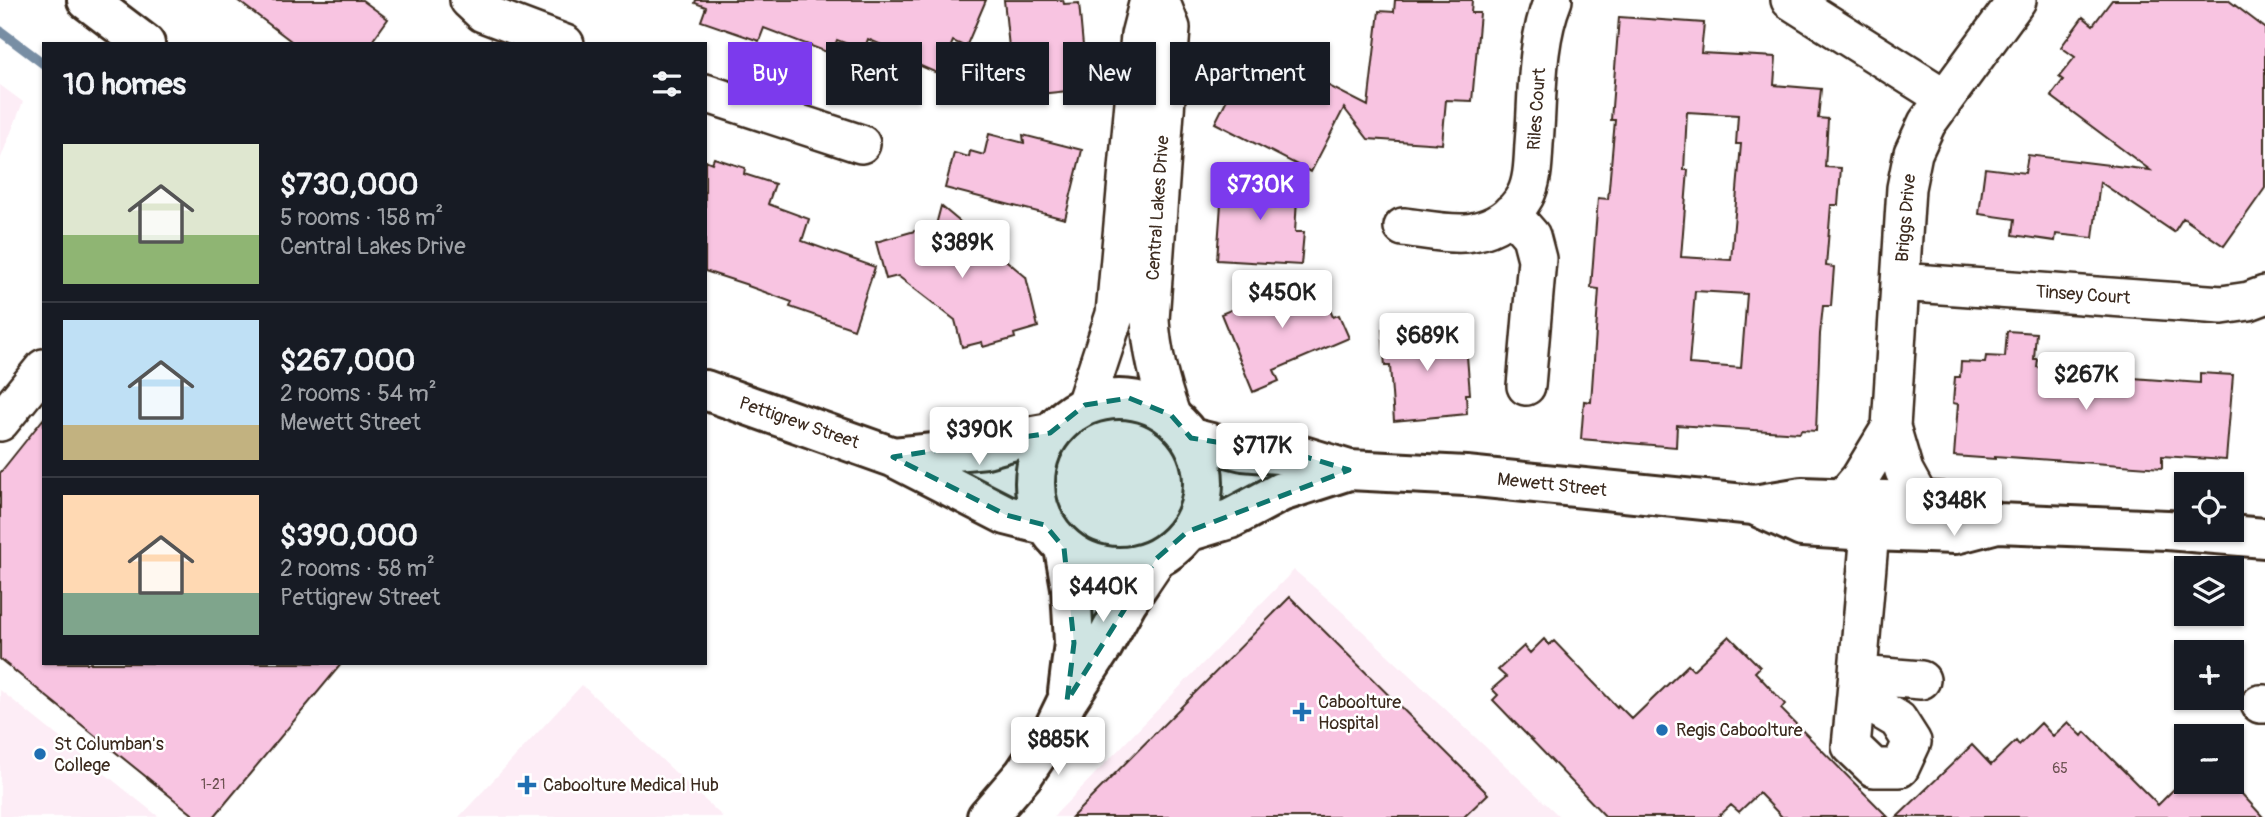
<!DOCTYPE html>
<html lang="en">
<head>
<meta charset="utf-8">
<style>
	body { margin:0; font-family:Pangolin,sans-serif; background:#242831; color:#f1f3f6; height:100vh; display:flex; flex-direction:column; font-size:26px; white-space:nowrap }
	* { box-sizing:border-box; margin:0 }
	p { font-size:23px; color:#9ea1a6 }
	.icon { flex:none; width:38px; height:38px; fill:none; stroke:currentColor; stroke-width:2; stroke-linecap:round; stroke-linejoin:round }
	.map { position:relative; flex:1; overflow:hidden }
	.sheet { position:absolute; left:42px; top:42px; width:665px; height:623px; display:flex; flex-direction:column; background:#171b24; border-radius:0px; box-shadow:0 2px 5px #0004 }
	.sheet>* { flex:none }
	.top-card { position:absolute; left:728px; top:42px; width:665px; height:63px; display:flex; gap:14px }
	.tools { position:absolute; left:2174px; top:472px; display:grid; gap:14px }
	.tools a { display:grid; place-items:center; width:70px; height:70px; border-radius:0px; background:#171b24; box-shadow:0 2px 5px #0004; font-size:35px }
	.price { position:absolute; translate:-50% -60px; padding:0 16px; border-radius:7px; background:#fff; color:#222; font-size:23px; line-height:46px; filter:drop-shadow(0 2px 4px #0008) }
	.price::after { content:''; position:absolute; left:50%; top:42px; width:21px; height:16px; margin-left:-10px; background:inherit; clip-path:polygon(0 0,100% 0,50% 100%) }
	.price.on { background:#7c3aed; color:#fff }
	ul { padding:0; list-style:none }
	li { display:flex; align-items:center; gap:21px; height:175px; padding:0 21px }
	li+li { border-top:2px solid #363941 }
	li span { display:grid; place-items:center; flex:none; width:196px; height:140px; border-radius:0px; color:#555 }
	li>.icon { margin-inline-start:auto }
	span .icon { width:84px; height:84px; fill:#fffc; stroke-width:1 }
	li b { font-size:30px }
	h2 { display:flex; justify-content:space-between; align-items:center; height:84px; padding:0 21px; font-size:30px }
	.chip { padding:0 24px; border-radius:0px; background:#171b24; box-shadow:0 2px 5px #0004; font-size:24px; line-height:63px }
	.chip.on { background:#7c3aed; color:#fff }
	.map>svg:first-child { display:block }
	.built { fill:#fdedf6 }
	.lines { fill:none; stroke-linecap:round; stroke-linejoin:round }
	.stream { stroke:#788ea4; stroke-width:10 }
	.building { fill:#f8c4e1; stroke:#3b2a1e; stroke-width:2; fill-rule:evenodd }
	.minor-casing { stroke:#3b2a1e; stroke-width:42 }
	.major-casing { stroke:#3b2a1e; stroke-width:44 }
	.minor { stroke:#fff; stroke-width:37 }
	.major { stroke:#fff; stroke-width:38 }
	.marked { fill:#0f766e; fill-opacity:0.2; stroke:#0f766e; stroke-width:5; stroke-dasharray:14 9; stroke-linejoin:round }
	.poi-dot { fill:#1f6fb2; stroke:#fff; stroke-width:2.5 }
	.labels { text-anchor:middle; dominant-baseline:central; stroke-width:5; stroke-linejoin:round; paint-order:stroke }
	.number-label { font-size:14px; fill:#6a504f }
	.street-label { font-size:18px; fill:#3b2a1e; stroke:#fff }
	.poi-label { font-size:18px; fill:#3b2a1e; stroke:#fff; text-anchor:start }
</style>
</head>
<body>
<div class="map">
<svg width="2265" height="817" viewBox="0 0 2265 817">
	<rect width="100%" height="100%" fill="#fff"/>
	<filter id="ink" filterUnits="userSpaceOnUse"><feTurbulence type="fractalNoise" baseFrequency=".0143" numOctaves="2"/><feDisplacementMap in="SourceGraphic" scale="14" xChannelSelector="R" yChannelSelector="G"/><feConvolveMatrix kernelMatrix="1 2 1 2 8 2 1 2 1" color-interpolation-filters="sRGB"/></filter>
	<g filter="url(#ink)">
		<path class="built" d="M0,85L23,102L0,160Z
			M1294,570L1337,607L1560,817H1053Z
			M582,685L723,817H459Z
			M0,690L159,817H0Z"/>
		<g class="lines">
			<path class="stream" d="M0,31L44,64"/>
		</g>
		<path class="building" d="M237,0H362L388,19L370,44H295Z
			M696,0H986L966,47L953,41L939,74L916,64L917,60L868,39L864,50L837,40L832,54L764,28L759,41L701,21L706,7L695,3Z
			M1004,0H1063L1064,4L1079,3L1087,89L1020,96L1013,47H1009Z
			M1395,0H1472L1471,13H1480L1472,101L1446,100L1442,144L1368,139L1344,108L1311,172L1215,123L1245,63L1278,80L1286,64L1368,106L1379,11L1394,12Z
			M2112,0H2228L2265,28V188L2224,246L2183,218L2174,232L2100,182L2093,238L2056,234L2055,241L2013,235L2015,219L1979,214L1985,168L2025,173L2028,155L2150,170L2051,96L2063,80L2059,77L2075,57L2061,47L2083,17L2093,25Z
			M1619,17L1704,23L1701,53L1776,57L1774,85L1821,89L1818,118L1828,119L1825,167L1841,168L1838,205H1831L1826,266L1834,267L1831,306H1823L1820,334L1816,431L1801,430L1800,433L1677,425L1676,447L1581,439L1584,401L1591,402L1599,289L1591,288L1598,198L1608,199L1615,120H1611ZM1687,112L1738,115L1736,144H1741L1731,260L1681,257L1688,170H1684ZM1695,291L1747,294L1741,368L1689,364Z
			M989,134L1024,143L1023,135L1082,150L1065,219L945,188L954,153L969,157L970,151L984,155Z
			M714,158L745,168L744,174L775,184L768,204L809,219L802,241L875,267L854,329L790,307L792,302L748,286V285L705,271V160L712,163Z
			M1226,177L1306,182L1297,199L1295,232H1304L1301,265L1217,260L1222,190H1225Z
			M941,206L1026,277L1038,327L1014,334L1015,338L983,347L982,342L962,347L955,320L898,276L886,279L876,242L936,225Z
			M1315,275L1333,317L1339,315L1349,338L1274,370L1279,381L1253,392L1221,314Z
			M1419,326L1420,334L1465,331L1470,394H1466L1467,414L1394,421L1390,366H1385L1382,329Z
			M2007,331L2036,333L2034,359H2038L2037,367L2098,372L2101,364L2129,366L2133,378L2200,383V373L2233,375L2226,460L2162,456V468L1995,456V459L1954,456L1958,404L1953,403L1955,377H1960L1961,362L1985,363L1986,356L2005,357Z
			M44,418V663H342L214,817H196L0,659V473Z
			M1290,597L1488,794L1464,817H1072Z
			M1729,636L1760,667L1755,672L1785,704L1781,709L1888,817H1782L1759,793L1739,812L1731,805L1718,817H1606L1493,700L1498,695L1492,689L1506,677L1498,670L1524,646L1530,653L1544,639L1549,645L1554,641L1617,707L1618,705L1632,719L1688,665L1693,670Z
			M2068,722L2082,736L2085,732L2158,805L2181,782H2231L2263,817H1897L1972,745L1991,765L2016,741L2019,745L2041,723L2053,736Z"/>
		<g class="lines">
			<g class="minor-casing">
				<path id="minor" d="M469,0L483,13L565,44
					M1160,0L1171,28L1150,320C1152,354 1160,384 1171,415
					M1790,0L1945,98
					M705,93L861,144
					M1511,213L1531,236L1537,259L1526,386
					M1403,227C1423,229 1454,236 1473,232C1494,228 1514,216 1525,196C1533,181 1533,161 1534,144C1538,97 1535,44 1553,0
					M1900,282L2222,305L2249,301L2265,295
					M1085,405L1115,314L1140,35L1149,0
					M0,422L44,368
					M1843,498L1860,478L1891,427
					M1921,502L1904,471L1891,427L1906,188L1913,153L1927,123L2017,0
					M1858,675L1921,680
					M1856,695L1851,746L1874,768H1900L1912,742L1898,720L1856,695L1870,531
					M2260,704H2265"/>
			</g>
			<g class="major-casing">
				<path id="major" d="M87,0L145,44
					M705,390L893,457L1006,515L1045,525
					M1035 483a84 84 0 1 1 168 0a84 84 0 1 1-168 0Z
					M1191,438L1243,451L1303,456L1349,470L1466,476L1754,505L1802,497L1940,502L1997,523
					M893,457L986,448L1022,438L1050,433
					M1754,505L1802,527L1870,531L1955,534L1997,523L2167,530L2265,538
					M1187,532L1230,519L1281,492L1349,470
					M1064,548L1071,587L1074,643L1068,692
					M987,817L1024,774L1051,734L1067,701L1103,646L1127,602L1156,559"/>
			</g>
			<use href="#minor" class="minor"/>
			<use href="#major" class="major"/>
		</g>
	</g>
	<path class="marked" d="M1129,398L1171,415L1191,438L1303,456L1349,470L1187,532L1156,559L1067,701L1074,643L1064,548L1045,525L1006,515L893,457L1050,433L1085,405Z"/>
	<g class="poi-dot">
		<path d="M1298.5 701.5h7v7h7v7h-7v7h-7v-7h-7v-7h7z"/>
		<circle cx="1662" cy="730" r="7"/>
		<circle cx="40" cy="754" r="7"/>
		<path d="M523.5 774.5h7v7h7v7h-7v7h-7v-7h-7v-7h7z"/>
	</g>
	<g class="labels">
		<g class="number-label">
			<text x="2060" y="768">65</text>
			<text x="213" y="784">1-21</text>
		</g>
		<g class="street-label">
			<text transform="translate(1537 109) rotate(-86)">Riles Court</text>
			<text transform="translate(1158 208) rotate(-86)">Central Lakes Drive</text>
			<text transform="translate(1906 218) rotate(-85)">Briggs Drive</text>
			<text transform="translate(2083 295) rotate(4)">Tinsey Court</text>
			<text transform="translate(799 423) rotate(19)">Pettigrew Street</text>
			<text transform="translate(1552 485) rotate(6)">Mewett Street</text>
		</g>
		<g class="poi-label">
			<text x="1318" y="702">Caboolture<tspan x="1318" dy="21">Hospital</tspan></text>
			<text x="1676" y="730">Regis Caboolture</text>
			<text x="54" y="744">St Columban's<tspan x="54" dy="21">College</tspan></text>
			<text x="543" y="785">Caboolture Medical Hub</text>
		</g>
	</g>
</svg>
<div class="tools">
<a><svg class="icon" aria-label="locate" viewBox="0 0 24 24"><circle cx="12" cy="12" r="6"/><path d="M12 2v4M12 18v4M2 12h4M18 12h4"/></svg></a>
<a><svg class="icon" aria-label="layers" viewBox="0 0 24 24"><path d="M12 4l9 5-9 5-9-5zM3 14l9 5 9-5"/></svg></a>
<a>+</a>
<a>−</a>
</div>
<b class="price on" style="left:1260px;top:222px">$730K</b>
<b class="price" style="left:962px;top:280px">$389K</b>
<b class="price" style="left:1282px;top:330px">$450K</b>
<b class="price" style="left:1427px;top:373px">$689K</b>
<b class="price" style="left:2086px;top:412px">$267K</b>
<b class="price" style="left:979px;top:467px">$390K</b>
<b class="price" style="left:1262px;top:483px">$717K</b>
<b class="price" style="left:1954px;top:538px">$348K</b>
<b class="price" style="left:1103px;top:624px">$440K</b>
<b class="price" style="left:1058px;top:777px">$885K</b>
<div class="top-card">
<a class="chip on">Buy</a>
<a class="chip">Rent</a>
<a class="chip">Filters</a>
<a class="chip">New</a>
<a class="chip">Apartment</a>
</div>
<section class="sheet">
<h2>10 homes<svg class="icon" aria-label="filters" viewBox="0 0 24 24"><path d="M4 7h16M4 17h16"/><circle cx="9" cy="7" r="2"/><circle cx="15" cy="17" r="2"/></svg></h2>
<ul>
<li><span style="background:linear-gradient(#dfe7d0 65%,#8fb573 0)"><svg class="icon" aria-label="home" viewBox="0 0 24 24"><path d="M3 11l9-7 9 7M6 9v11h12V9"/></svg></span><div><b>$730,000</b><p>5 rooms · 158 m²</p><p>Central Lakes Drive</p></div></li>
<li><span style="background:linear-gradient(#bfe0f5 75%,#c2b280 0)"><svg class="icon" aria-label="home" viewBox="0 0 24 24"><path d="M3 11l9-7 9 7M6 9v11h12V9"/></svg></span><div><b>$267,000</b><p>2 rooms · 54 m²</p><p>Mewett Street</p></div></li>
<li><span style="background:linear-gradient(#ffd9b3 70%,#7fa58c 0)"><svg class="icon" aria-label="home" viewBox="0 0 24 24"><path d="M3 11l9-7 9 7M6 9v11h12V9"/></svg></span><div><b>$390,000</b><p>2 rooms · 58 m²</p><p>Pettigrew Street</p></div></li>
</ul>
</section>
</div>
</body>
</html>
